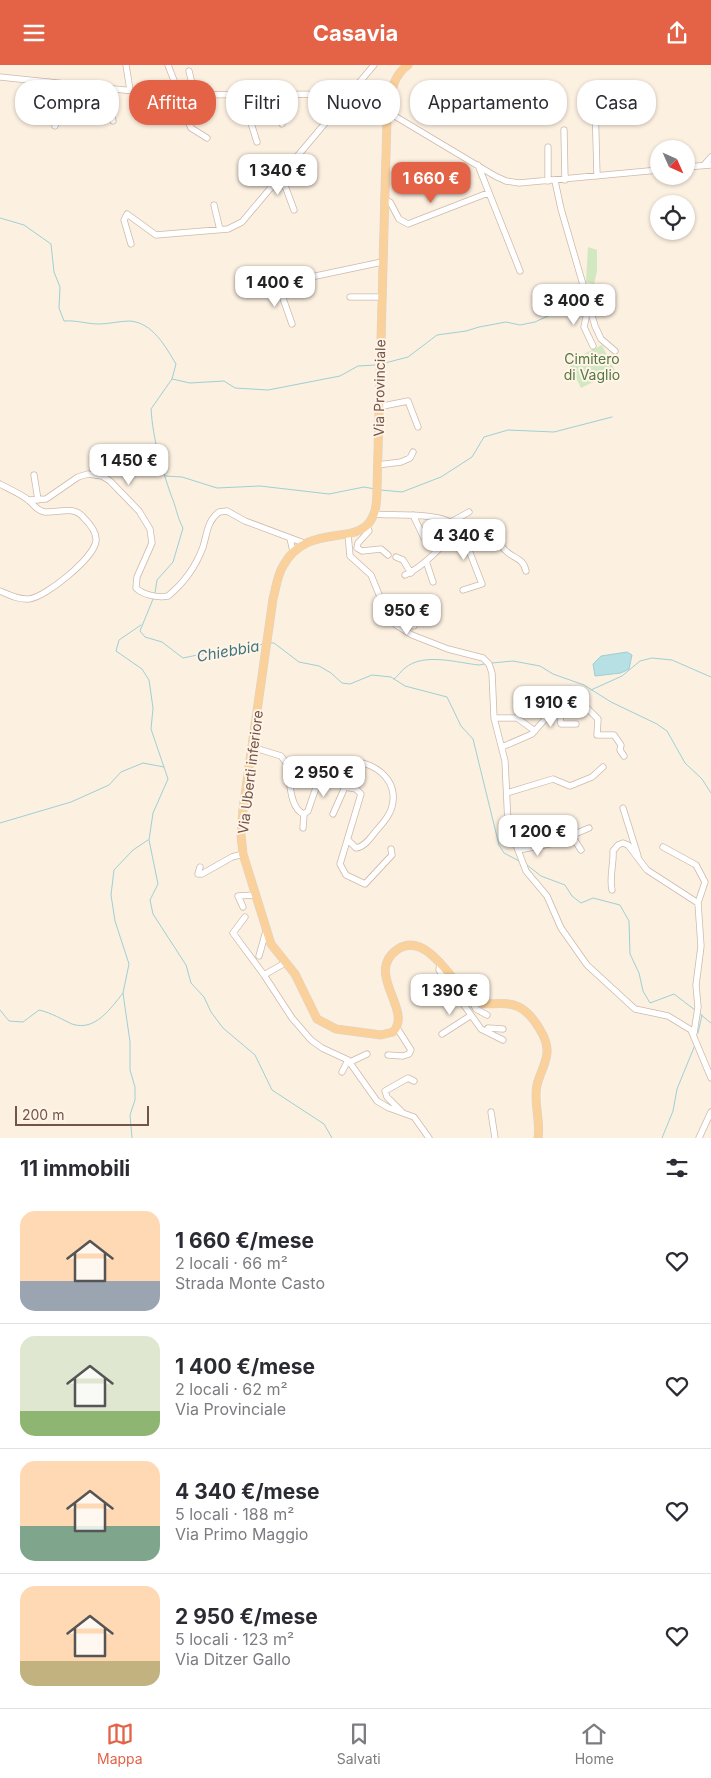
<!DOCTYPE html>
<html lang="it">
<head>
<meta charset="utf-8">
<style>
	body { margin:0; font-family:Inter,sans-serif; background:#f2f2f3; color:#2b2b33; height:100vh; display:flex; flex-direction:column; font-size:19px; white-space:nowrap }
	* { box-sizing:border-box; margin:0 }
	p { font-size:16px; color:#7c7c81 }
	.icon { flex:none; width:28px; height:28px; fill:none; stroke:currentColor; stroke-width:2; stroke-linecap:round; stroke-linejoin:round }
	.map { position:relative; height:1073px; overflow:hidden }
	.sheet { display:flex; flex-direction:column; background:#fff; flex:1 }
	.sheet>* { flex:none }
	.guide { position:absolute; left:15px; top:15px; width:681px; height:45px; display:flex; gap:10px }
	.needle { width:32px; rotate:135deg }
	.tools { position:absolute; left:650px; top:75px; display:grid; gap:10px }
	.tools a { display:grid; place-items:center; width:45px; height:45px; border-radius:50%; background:#fff; box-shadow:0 1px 4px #0004; font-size:25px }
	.scale { position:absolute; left:15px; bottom:12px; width:134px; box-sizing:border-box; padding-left:5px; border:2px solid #725549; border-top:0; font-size:14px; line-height:18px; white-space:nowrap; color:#725549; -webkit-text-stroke:4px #fff4e7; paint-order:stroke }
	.price { position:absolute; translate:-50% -42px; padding:0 11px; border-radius:10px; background:#fff; color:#222; font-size:16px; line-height:32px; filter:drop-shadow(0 1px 2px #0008) }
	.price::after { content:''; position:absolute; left:50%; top:30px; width:15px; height:11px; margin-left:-8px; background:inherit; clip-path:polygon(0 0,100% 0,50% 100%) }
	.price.active { background:#e46347; color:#fff }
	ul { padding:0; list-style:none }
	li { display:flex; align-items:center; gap:15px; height:125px; padding:0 20px }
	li+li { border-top:1px solid #e1e1e2 }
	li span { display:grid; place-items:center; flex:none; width:140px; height:100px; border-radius:15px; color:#555 }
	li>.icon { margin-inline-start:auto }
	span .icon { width:60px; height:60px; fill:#fffc; stroke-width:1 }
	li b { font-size:21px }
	h2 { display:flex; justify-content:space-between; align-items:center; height:60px; padding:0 20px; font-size:21px }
	.tag { padding:0 18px; border-radius:20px; background:#fff; box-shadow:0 1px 4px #0004; font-size:18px; line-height:45px }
	.tag.active { background:#e46347; color:#fff }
	header { display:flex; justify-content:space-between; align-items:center; height:65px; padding:0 20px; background:#e46347; color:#fff; font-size:22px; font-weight:700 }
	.tab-bar { display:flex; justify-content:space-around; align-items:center; height:70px; border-top:1px solid #e1e1e2; background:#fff; font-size:14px; color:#7c7c81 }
	.tab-bar a { display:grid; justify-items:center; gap:2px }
	.tab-bar .active { color:#e46347 }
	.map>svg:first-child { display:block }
	.green { fill:#d2e8c0 }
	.water { fill:#b6e0e4; stroke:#9dd0d6 }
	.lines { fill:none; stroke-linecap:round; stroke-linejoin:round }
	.stream { stroke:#9dd0d6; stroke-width:1 }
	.minor-casing { stroke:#ceb9ab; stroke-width:7 }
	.major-casing { stroke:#dad3d0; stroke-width:9 }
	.minor { stroke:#fff; stroke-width:5.5 }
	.major { stroke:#fad19a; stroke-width:8 }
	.labels { text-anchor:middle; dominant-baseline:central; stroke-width:4; stroke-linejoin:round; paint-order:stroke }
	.park-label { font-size:14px; fill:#547841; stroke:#fff4e7 }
	.street-label { font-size:14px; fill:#725549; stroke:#fff4e7 }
	.water-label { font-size:15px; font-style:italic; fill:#40777f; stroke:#fff4e7 }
</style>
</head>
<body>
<header><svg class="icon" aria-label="menu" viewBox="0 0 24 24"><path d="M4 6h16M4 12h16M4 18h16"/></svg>Casavia<svg class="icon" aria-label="share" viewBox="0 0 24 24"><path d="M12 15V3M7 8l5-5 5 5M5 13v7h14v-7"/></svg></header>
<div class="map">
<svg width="711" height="1073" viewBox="0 0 711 1073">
	<rect width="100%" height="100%" fill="#fcf0e1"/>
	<path class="green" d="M588,182L597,185V206L594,219L586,217Z
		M602,280L615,306L581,323L568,297Z"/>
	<path class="water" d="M627,587L632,590L629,604L621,608L595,611L593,599L601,591Z"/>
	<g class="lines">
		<path class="stream" d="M0,153L24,160L51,179L54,207L60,222L59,243L64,256C76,255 87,259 99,259C109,259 119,256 130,256C153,258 165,281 176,299L172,314L151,344C153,375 161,401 171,430C176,441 177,452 183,463L173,497L157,515L155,528
			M385,298L408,292L437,270L466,266L479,262L506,257L520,260L535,257L561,245
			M172,314L190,318L224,316L235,323L268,325L340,311L358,301L376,300
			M165,411L182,412L217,423L260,421L329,429L364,422L375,424
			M381,425L402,427L441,412L472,392L484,372L508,365L554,367L612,352
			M153,534L140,566L145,572L162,577L183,593L202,589L244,585L263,579
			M141,560L119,575L116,586L142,604L149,615L153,643L151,664L168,714L153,748L149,775L158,819L150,835L153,849L186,900L191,918L204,932L211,947L223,963L255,990L272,1025L324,1059L332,1073
			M269,578H274L299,597L319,601L331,608L342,618L350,619L372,610L391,612L405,621L447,632L461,661L473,674L499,780L504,788L519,796
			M492,598L513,596L540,601L553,609L584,620L611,637L657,659L667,666L685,698L702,714L711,728
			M394,614C398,611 401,606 405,603C424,587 458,598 479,600L485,599
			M591,625L622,611L640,596L652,593L672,595L711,612
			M0,758L71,737L109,720L121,707L143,698L164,702
			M527,800L541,811L565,820L572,831L581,838L593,833L620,840L629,856L630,889L639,908L643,926L650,938L674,929L695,945
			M0,945L9,956L23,957L39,945C52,948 61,954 72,959C95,967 111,943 123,928
			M700,949L711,958
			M698,968L702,950
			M132,1073L130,1050L135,1035V1022L130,1005V977L123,928L129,899L115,856L111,830L114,805L133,785L148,775
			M662,1073L673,1046L677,1024L695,980"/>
		<g class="minor-casing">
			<path id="minor" d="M126,0L130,25
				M168,0L180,31
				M189,6L195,31
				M0,12L172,30L349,29L384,48L388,47L495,111L506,116L519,118L659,105
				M50,17L58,52L55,61
				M104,22L113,56
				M273,28L282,59
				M242,30L257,77
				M177,31L191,63L207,73
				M595,36L597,111
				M564,65L565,115
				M548,82V116
				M478,100L520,206
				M704,100L711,92
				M686,102L711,100
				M281,110L294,145
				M555,116L561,144L595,261L601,274L615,286
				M384,135L390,137L399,154L408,159L488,128
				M214,140L220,165
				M131,179L124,155L127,149L156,170L228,164L242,157L374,0
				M350,232H381
				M589,238L584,262L593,281
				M292,259L278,219L382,197
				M378,342L408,336L418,362
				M377,400L401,397L410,393L413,387
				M34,410L38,435
				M0,419C9,424 19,428 27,434C33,438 36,446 45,447C59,448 74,440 84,453C90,459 97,467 96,476C94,493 46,532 29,534C19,535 9,530 0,526
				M28,435L46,434L78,412L88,409L102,411L110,416L139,446L150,464L152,478L137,512L136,523C143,530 158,533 168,531C184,518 196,501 203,482C207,469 207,456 219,447L227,446L245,456L304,478
				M374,449C390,451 444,447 453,460C453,476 419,504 405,510
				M413,450L424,473
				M451,457L469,447
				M367,461L369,466L358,478L357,483L362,486L381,484L388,490
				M348,469L350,491L371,510L385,544L396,560L412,570L448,584L483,593L489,599L492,608L494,653L505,696L508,759L526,806L547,831L561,863L587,900L635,944L668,951L691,965L711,1013
				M451,470L457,474L465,475L482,519L463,525
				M290,473L293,487
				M463,473L492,461C495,469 498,479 505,485C513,494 523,492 526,506
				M396,492L403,495L411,508
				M426,496L433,517
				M390,549L401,558L414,561L417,553
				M559,646L561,659H576
				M494,653H517L535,666
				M252,682L281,691L287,699C290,713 289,744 304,749L308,746C313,732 317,714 329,704C351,685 397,704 393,736C392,748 384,757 376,766C371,772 365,782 356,783L348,775
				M502,682L532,669L553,645L586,642L598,654L597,670H614L621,680L620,685L624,691
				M507,728L553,714L570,721L592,712L603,702
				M623,743L638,791
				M333,749L345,722L356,724L361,729L340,799L346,810L365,819L392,790L391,784
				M303,763L304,749
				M563,774L589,763
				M663,782L696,800L705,817L698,838L701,881L696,920L698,942L694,968
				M519,785L574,774L581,785
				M200,802L198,809H202L232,792L243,789
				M612,825C609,812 614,799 613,786L618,780L623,778L628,780L647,805L698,838
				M243,842L238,831L255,830
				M245,852L233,868L264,910L292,953L311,975L322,983L348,995L377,1036L389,1043L414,1052L429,1073
				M259,891L266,866
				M440,897L439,905L481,964L503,975
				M264,910L285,898
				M470,933L476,944L487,950
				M488,963L503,964
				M442,969L470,951
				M388,990L403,991L409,989L411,985L397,963
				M350,997L367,989
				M342,1007L348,995
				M402,1047L387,1032L385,1026L408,1013L414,1016
				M491,1047L495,1073
				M699,1073L711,1047"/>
		</g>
		<g class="major-casing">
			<path id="major" d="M408,0C389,14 392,33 387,53L377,424C377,433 377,443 373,451C360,484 308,455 283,501C277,511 276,523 273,534L243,744L241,770L243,789L271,879L295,909L317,954L336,964L381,970L393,967C414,945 363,908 398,884C426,866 452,916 468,931C491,953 515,916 543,970C553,990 542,1001 537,1020C533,1037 541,1056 538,1073"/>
		</g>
		<use href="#minor" class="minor"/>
		<use href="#major" class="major"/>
	</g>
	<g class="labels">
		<g class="park-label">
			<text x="592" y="293">Cimitero<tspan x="592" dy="16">di Vaglio</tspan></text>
		</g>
		<g class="street-label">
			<text transform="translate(379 323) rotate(-89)">Via Provinciale</text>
			<text transform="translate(250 707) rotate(-83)">Via Uberti inferiore</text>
		</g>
		<g class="water-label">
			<text transform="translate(228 586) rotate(-10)">Chiebbia</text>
		</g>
	</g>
</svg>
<div class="tools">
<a><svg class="needle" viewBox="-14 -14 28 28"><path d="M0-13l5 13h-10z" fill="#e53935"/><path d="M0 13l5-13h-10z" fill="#7c7c81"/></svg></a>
<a><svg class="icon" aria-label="locate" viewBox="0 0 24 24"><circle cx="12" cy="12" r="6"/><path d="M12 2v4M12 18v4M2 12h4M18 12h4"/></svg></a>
</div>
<div class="scale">200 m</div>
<b class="price" style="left:278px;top:131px">1 340 €</b>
<b class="price active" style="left:431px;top:139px">1 660 €</b>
<b class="price" style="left:275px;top:243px">1 400 €</b>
<b class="price" style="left:574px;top:261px">3 400 €</b>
<b class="price" style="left:129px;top:421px">1 450 €</b>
<b class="price" style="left:464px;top:496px">4 340 €</b>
<b class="price" style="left:407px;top:571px">950 €</b>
<b class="price" style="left:551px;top:663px">1 910 €</b>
<b class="price" style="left:324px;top:733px">2 950 €</b>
<b class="price" style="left:538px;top:792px">1 200 €</b>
<b class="price" style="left:450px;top:951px">1 390 €</b>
<div class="guide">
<a class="tag">Compra</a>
<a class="tag active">Affitta</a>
<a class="tag">Filtri</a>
<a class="tag">Nuovo</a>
<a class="tag">Appartamento</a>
<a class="tag">Casa</a>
</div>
</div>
<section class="sheet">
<h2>11 immobili<svg class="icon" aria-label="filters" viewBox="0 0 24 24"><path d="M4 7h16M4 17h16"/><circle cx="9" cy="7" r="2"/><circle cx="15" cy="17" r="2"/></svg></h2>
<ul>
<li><span style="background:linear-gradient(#ffd9b3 70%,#9aa5b1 0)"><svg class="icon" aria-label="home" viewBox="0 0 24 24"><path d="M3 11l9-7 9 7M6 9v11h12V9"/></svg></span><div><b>1 660 €/mese</b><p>2 locali · 66 m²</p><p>Strada Monte Casto</p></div><svg class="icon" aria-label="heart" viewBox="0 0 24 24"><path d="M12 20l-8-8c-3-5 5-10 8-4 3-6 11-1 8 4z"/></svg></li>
<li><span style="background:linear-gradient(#dfe7d0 75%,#8fb573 0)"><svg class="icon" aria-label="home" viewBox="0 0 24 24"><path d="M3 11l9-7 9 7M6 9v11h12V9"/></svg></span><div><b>1 400 €/mese</b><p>2 locali · 62 m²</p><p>Via Provinciale</p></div><svg class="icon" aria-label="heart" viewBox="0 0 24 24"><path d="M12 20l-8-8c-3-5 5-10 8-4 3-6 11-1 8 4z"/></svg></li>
<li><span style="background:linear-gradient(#ffd9b3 65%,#7fa58c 0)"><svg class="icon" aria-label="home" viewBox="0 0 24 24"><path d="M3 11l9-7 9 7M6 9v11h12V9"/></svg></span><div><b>4 340 €/mese</b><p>5 locali · 188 m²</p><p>Via Primo Maggio</p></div><svg class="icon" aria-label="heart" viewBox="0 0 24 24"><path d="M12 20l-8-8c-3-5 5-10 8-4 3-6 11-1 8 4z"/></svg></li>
<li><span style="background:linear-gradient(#ffd9b3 75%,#c2b280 0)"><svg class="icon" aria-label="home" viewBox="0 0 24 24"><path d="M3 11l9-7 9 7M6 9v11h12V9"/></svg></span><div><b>2 950 €/mese</b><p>5 locali · 123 m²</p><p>Via Ditzer Gallo</p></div><svg class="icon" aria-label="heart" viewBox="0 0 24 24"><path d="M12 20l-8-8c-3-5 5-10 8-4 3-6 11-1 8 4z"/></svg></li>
</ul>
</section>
<nav class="tab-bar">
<a class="active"><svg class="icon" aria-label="map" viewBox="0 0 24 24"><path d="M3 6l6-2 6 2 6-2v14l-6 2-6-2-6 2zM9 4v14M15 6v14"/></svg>Mappa</a>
<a><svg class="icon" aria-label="saved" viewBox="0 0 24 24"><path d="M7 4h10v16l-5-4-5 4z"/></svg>Salvati</a>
<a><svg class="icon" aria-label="home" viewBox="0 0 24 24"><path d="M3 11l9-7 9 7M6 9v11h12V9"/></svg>Home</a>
</nav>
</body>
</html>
